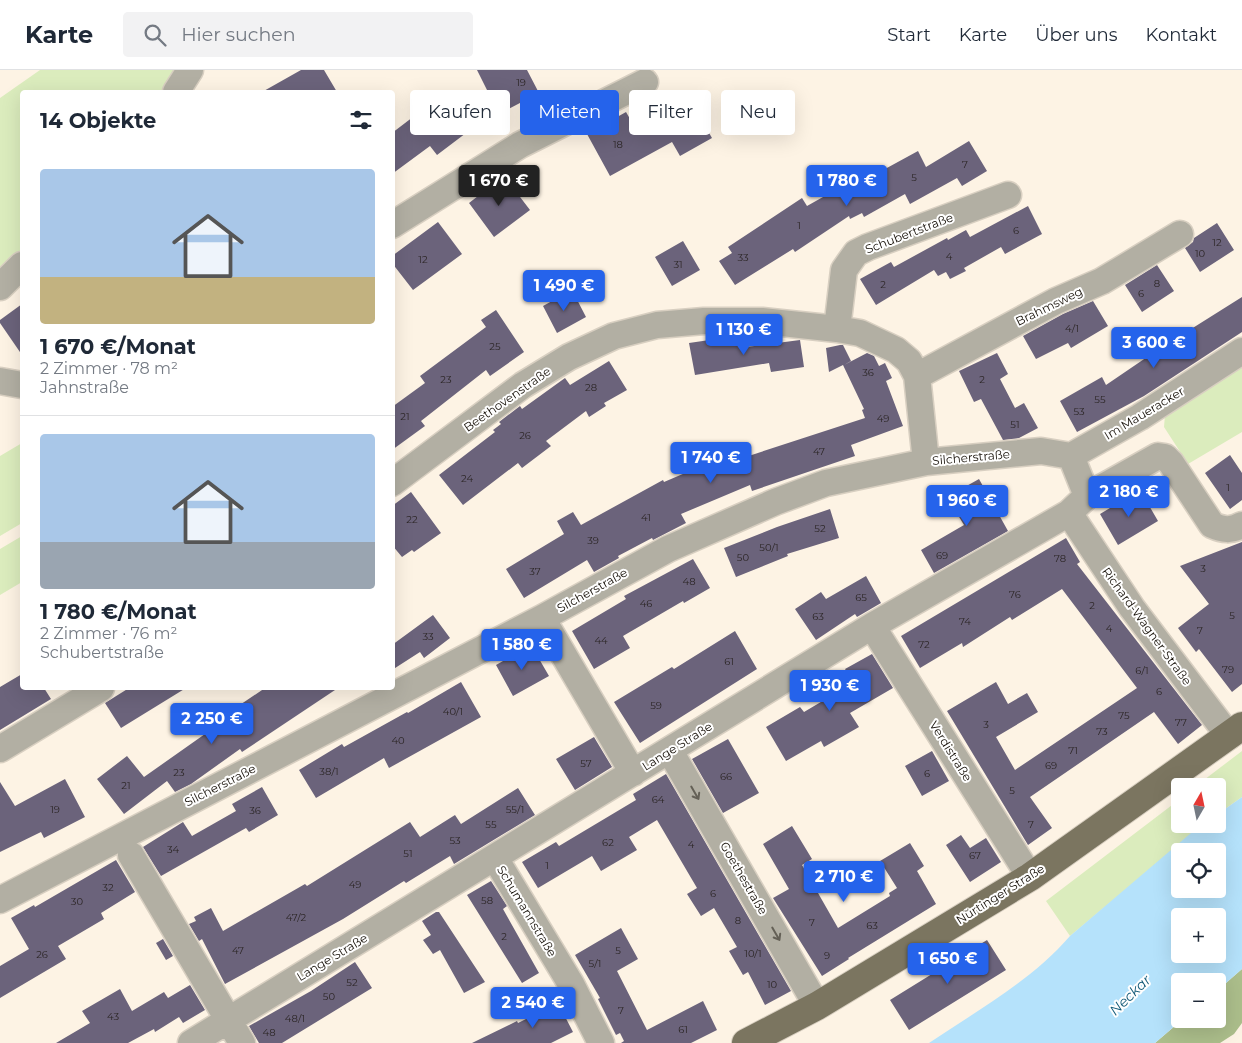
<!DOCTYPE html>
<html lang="de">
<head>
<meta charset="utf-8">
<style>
	body { margin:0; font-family:Montserrat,sans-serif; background:#f2f2f3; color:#1f2937; height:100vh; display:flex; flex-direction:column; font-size:19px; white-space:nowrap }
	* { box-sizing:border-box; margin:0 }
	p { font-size:16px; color:#747a83 }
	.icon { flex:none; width:28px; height:28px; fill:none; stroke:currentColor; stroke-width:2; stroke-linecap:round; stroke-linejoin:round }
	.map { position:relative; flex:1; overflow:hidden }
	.sheet { position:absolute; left:20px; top:20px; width:375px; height:600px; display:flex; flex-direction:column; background:#fff; border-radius:5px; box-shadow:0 5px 20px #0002 }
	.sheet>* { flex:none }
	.banner { position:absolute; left:410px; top:20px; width:475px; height:45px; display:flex; gap:10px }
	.needle { width:32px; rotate:9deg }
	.buttons { position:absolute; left:1171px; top:708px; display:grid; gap:10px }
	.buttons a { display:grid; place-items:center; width:55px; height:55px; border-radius:5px; background:#fff; box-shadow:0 5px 20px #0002; font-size:25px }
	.price { position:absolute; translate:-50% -42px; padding:0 11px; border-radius:5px; background:#2563eb; color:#fff; font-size:16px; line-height:32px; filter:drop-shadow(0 1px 2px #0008) }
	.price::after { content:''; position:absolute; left:50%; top:30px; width:15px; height:11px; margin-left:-8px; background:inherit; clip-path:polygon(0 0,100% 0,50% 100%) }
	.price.selected { background:#222; color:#fff }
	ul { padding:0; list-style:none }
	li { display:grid; align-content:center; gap:10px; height:265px; padding:0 20px }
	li+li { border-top:1px solid #e0e1e3 }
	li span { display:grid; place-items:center; height:155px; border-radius:5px; color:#555 }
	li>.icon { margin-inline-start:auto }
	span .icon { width:90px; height:90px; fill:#fffc; stroke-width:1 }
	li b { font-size:21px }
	h2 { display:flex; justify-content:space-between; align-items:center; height:60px; padding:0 20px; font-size:21px }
	.chip { padding:0 18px; border-radius:5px; background:#fff; box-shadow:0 5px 20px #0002; font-size:18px; line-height:45px }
	.chip.selected { background:#2563eb; color:#fff }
	header { display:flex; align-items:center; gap:30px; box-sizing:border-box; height:70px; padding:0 25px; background:#fff; border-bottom:1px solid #e0e1e3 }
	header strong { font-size:24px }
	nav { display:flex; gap:28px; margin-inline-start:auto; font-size:18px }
	.search { width:350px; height:45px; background:#f2f2f3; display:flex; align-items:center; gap:12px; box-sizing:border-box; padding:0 18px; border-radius:5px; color:#747a83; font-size:19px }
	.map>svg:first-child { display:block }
	.green { fill:#dbecbd }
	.forest { fill:#acbe8b }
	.water { fill:#b5e2fb; fill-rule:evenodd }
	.building { fill:#6b637b }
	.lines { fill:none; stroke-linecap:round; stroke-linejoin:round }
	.minor-casing { stroke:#d8cfc1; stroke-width:29 }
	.major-casing { stroke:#d8cfc1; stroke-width:30 }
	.minor { stroke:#b2afa3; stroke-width:26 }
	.major { stroke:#7b7560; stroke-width:28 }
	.oneway { stroke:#646056 }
	.labels { text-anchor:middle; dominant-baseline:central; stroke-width:4; stroke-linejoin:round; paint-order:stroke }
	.number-label { font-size:10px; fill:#2c2626 }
	.street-label { font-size:12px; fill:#171109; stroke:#fff }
	.water-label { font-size:14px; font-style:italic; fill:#145b79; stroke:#fff }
</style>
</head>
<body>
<header>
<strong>Karte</strong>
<div class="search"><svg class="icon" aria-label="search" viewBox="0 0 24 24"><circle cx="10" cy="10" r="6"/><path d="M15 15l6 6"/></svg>Hier suchen</div>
<nav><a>Start</a><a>Karte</a><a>Über uns</a><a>Kontakt</a></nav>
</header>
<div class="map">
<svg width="1242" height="973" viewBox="0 0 1242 973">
	<rect width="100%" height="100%" fill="#fdf3e4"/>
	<path class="green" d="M40,0H176L163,22H22V181L0,203V28Z
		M1242,295V362L1188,394L1164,357L1165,345Z
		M22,373V453L0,466V386Z
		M22,466V512L0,525V479Z
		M1242,681V727L1218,744V716H1196Z
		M1180,729V754H1204L1070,866L1046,831Z"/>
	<path class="forest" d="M1242,899V953L1234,964L1220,973H1155L1183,949H1218V920Z"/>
	<path class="water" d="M1242,727V899L1218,920V911H1180V949H1183L1155,973H929C978,940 1031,911 1070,866L1191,763L1204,754H1218V744ZM1180,781H1218V819H1180ZM1180,846H1218V884H1180Z"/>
	<path class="building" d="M301,0H324L337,22H262Z
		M477,0H527L539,23L499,44Z
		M447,21L474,57L437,85L430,76L392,104V63Z
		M690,30L712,68L680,86L672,72L610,106L587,64L626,42L637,61Z
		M969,71L987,101L962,116L957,108L910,134L905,124L864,147L862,143L850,149L849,146L795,182L793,179L735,215L719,191L732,183L728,177L802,128L807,136L871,100L874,105L918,81L926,97Z
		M504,106L530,140L494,167L469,133Z
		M1028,136L1042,164L1005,184L1001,177L964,198L966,201L950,209L946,202L938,206L934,200L876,235L860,209L891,192L894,197L947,168L948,170L966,160L970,167Z
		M438,152L462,184L413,220L392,193V186Z
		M1217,153L1234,180L1200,202L1185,178L1193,172L1194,168Z
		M683,171L700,200L672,216L655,187Z
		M1157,195L1174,221L1142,242L1125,215Z
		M572,220L586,247L557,263L543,236Z
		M1242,227V262L1144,326L1077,362L1060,331L1102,307L1106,315L1153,283Z
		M1093,231L1108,256L1071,278L1068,273L1036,289L1023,266L1063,244Z
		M22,234V285L0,253V250Z
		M496,240L524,282L490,306L486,300L421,351L425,356L392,380V337L425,313L420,306L486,257L481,250Z
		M737,266L739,278L800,270L804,297L771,302L769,293L695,305L689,273Z
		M840,275H843L851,291L844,295L867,283L874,286L879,296L885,293L892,308L886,311L903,356L851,375L855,386L752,421L750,415L681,444L686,453L653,470L652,468L618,486L619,488L594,502L587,490L524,528L506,499L564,464L557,451L573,442L581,455L663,410L664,412L718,389L721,395L865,348L862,340L864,339L843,295L829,302L826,278Z
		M997,283L1008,304L1000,309L1015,338L1024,333L1038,358L1019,368L1003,370L981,329L974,332L959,301Z
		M609,291L627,320L604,333L606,336L589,347L586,341L546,371L551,376L522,398L518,393L463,435L439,405L495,362L493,360L501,354L499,352L520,336L522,339L565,308L570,315Z
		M1230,385L1242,403V430L1230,439L1205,403Z
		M979,409L1008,461L934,503L921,480L964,455L947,427Z
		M1140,420L1158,451L1118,475L1100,444Z
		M411,422L441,463L414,482L412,480L402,487L392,475V436Z
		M830,439L839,468L787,484L788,486L736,507L724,478L777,457Z
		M1066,468L1080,492L1077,494L1202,655L1178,674L1154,642L1030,727L1052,758L1028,775L947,641L996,612L1008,634L1027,623L1038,642L996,667L1015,700L1137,618L1062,519L1012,550L1010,547L963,577L962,573L920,598L901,566Z
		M1242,472V614L1232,622L1199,579L1196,582L1178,558L1209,534L1180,496Z
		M693,489L710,518L684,533L683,531L623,566L630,578L594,599L572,561L626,529L624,526Z
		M866,506L881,533L857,547L855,544L816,570L795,539L821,522L826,529Z
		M433,545L450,568L424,588L420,582L392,600V575Z
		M735,561L757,599L640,673L614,632L672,597L674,599Z
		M531,575L549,606L513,626L496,595Z
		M872,584L893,618L850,643L859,657L824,677L821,671L786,691L766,657L800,637L804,642L853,613L845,599Z
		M22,604V618H44L51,629L0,660V617Z
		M461,612L481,647L389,698L384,688L316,728L299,700L342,674L344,677L407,642L408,643Z
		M129,618H186L121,658L105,633Z
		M265,618H338L242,682L240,679L191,714L175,722L167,711L124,744L97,709L127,686L144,707L222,652L219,649Z
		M594,667L612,697L575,720L556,689Z
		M728,669L759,723L723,743L692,689Z
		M932,681L949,711L922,726L905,696Z
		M666,704L791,921L765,935L748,902L743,905L729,881L737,877L714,838L701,846L687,824L697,818L657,750L629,767L637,780L601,801L592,786L538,818L522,792L556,772L559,776L636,730L633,724Z
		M65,709L85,747L44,768L41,762L0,782V712L15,736Z
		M262,717L278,745L249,762L246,758L161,806L143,777L183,752L192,766L236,741L232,734Z
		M518,718L535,745L454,794L450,786L406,813L404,811L343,849L225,914L202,869L199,871L189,854L196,851L194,847L211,838L223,861L305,814L307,816L410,752L420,767L455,745L461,754Z
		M792,756L812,789L802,795L838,858L890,826L889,823L897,818L880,791L910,773L924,796L917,801L936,834L848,888L849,889L822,906L773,828L789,819L763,774Z
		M961,765L970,778L986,768L1001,792L970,812L946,775Z
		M116,790L135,822L101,843L104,849L58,876L66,889L0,928V896L29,879L11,848L34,835L35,837Z
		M491,811L507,836L503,839L539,903L522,913L467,825Z
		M436,842H439L485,912L464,923L440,880L433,884L423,870L431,865L422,851Z
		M621,858L638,889L617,901L647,960L703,931L717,960L691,973H621L624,971L620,963L616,965L598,929L600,928L575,885Z
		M163,869L173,886L166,890L156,873Z
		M987,870L1006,900L909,960L890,930Z
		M355,892L372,918L282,973H259L249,956L311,921Z
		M190,915L205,940L183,953L179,947L155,962L154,959L128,973H56L90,953L82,941L120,919L132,941L164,922L168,928Z
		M558,933L573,962L551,973H472L517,951L518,953Z"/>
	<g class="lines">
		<g class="minor-casing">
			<path id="minor" d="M176,22L190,0
				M392,155L520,75L645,12
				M0,217L22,195
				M837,259L844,200L856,183L868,177L1008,125
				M917,306L1056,231L1102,211L1180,164
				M0,311L22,315
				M1071,386L1140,347L1242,281
				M392,413L523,315L569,287L614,266L657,255L704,251H762L837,259L860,263L896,280L909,291L917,306L926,392
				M1069,443L1132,538L1229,666
				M542,548L633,703
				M872,556L1030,807
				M0,679L101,618
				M670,681L817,936
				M131,785L242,973
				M495,788L571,914L601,973
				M0,830L542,548L668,479L775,432L826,413L926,392L1041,381L1071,386L1087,426
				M191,973L872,556L1069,443L1087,426L1158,386L1165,387L1171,393L1212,455C1223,460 1231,461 1242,455"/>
		</g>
		<g class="major-casing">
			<path id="major" d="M746,973L817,936L1030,807L1242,656"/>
		</g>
		<use href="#minor" class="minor"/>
		<use href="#major" class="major"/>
	</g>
	<defs><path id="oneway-shaft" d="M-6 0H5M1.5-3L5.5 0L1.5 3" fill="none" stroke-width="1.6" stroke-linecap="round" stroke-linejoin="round" transform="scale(1.25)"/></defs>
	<g class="oneway">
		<use href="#oneway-shaft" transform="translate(695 723) rotate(60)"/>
		<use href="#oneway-shaft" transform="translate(776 864) rotate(60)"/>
	</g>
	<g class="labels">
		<g class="number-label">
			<text x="521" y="12">19</text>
			<text x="618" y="74">18</text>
			<text x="965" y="94">7</text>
			<text x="914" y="107">5</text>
			<text x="799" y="155">1</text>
			<text x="1016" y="160">6</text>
			<text x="1217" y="172">12</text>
			<text x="1200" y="183">10</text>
			<text x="949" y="186">4</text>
			<text x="743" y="187">33</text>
			<text x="423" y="189">12</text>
			<text x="678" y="194">31</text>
			<text x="1157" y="213">8</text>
			<text x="883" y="214">2</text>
			<text x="1141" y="223">6</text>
			<text x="1072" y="258">4/1</text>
			<text x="495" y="276">25</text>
			<text x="868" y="302">36</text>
			<text x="446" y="309">23</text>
			<text x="982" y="309">2</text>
			<text x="591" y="317">28</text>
			<text x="1100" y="329">55</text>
			<text x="1079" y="341">53</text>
			<text x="405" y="346">21</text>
			<text x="883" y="348">49</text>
			<text x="1015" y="354">51</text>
			<text x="525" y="365">26</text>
			<text x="819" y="381">47</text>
			<text x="467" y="408">24</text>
			<text x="1228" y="417">1</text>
			<text x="646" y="447">41</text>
			<text x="412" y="449">22</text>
			<text x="820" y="458">52</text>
			<text x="593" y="470">39</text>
			<text x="769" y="477">50/1</text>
			<text x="942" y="485">69</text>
			<text x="743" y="487">50</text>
			<text x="1060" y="488">78</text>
			<text x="1203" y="498">3</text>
			<text x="535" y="501">37</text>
			<text x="689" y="511">48</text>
			<text x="1015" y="524">76</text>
			<text x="861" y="527">65</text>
			<text x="646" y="533">46</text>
			<text x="1092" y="535">2</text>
			<text x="1232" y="545">5</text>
			<text x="818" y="546">63</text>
			<text x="965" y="551">74</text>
			<text x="1109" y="558">4</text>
			<text x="1200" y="560">7</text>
			<text x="428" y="566">33</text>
			<text x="601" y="570">44</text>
			<text x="924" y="574">72</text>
			<text x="729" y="591">61</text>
			<text x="1228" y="599">79</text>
			<text x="1142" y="600">6/1</text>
			<text x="1159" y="621">6</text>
			<text x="656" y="635">59</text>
			<text x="453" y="641">40/1</text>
			<text x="1124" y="645">75</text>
			<text x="1181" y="652">77</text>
			<text x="986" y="654">3</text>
			<text x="1102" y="661">73</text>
			<text x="398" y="670">40</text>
			<text x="1073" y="680">71</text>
			<text x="586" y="693">57</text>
			<text x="1051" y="695">69</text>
			<text x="329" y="701">38/1</text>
			<text x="179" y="702">23</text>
			<text x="927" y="703">6</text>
			<text x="726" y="706">66</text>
			<text x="126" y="715">21</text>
			<text x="1012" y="720">5</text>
			<text x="658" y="729">64</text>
			<text x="55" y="739">19</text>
			<text x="515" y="739">55/1</text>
			<text x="255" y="740">36</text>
			<text x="491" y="754">55</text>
			<text x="1031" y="754">7</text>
			<text x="455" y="770">53</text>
			<text x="608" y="772">62</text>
			<text x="691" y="774">4</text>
			<text x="173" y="779">34</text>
			<text x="408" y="783">51</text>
			<text x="975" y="785">67</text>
			<text x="547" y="795">1</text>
			<text x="355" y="814">49</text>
			<text x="108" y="817">32</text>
			<text x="713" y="823">6</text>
			<text x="487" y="830">58</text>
			<text x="77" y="831">30</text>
			<text x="296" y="847">47/2</text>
			<text x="738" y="850">8</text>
			<text x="812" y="852">7</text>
			<text x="872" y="855">63</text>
			<text x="504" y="866">2</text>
			<text x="238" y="880">47</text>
			<text x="618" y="880">5</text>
			<text x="753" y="883">10/1</text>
			<text x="42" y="884">26</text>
			<text x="827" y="885">9</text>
			<text x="595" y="893">5/1</text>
			<text x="352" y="912">52</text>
			<text x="772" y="914">10</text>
			<text x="329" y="926">50</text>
			<text x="621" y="940">7</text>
			<text x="113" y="946">43</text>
			<text x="295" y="948">48/1</text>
			<text x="683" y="959">61</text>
			<text x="269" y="962">48</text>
		</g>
		<g class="street-label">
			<text transform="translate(909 163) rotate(-21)">Schubertstraße</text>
			<text transform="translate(1049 236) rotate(-26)">Brahmsweg</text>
			<text transform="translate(507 329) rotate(-35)">Beethovenstraße</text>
			<text transform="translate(1144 343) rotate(-31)">Im Maueracker</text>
			<text transform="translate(971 387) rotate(-5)">Silcherstraße</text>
			<text transform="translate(592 520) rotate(-29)">Silcherstraße</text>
			<text transform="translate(1147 556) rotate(54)">Richard-Wagner-Straße</text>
			<text transform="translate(677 676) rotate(-32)">Lange Straße</text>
			<text transform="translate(951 681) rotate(58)">Verdistraße</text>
			<text transform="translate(220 715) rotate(-27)">Silcherstraße</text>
			<text transform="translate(744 808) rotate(60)">Goethestraße</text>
			<text transform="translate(1000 824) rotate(-32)">Nürtinger Straße</text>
			<text transform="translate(527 841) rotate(59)">Schumannstraße</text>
			<text transform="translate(332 887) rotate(-31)">Lange Straße</text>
		</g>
		<g class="water-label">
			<text transform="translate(1130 925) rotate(-44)">Neckar</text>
		</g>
	</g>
</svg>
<div class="buttons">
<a><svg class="needle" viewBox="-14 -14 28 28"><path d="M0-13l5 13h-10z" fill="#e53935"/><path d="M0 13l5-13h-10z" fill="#747a83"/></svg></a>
<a><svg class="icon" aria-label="locate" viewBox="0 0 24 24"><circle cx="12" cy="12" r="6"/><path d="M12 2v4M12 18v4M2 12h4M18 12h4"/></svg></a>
<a>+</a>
<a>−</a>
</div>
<b class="price selected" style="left:499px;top:137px">1 670 €</b>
<b class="price" style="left:847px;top:137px">1 780 €</b>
<b class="price" style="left:564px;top:242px">1 490 €</b>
<b class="price" style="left:744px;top:286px">1 130 €</b>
<b class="price" style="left:1154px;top:299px">3 600 €</b>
<b class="price" style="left:711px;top:414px">1 740 €</b>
<b class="price" style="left:1129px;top:448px">2 180 €</b>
<b class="price" style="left:967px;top:457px">1 960 €</b>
<b class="price" style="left:522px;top:601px">1 580 €</b>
<b class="price" style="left:830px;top:642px">1 930 €</b>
<b class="price" style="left:212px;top:675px">2 250 €</b>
<b class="price" style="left:844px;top:833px">2 710 €</b>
<b class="price" style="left:948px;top:915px">1 650 €</b>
<b class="price" style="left:533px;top:959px">2 540 €</b>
<div class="banner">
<a class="chip">Kaufen</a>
<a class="chip selected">Mieten</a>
<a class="chip">Filter</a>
<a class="chip">Neu</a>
</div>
<section class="sheet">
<h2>14 Objekte<svg class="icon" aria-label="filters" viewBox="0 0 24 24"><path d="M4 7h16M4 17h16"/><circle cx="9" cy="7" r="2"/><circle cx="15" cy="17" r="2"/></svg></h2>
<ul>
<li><span style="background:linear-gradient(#a9c7e8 70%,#c2b280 0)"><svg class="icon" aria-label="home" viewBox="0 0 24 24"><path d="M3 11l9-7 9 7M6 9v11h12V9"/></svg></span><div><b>1 670 €/Monat</b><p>2 Zimmer · 78 m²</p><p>Jahnstraße</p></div></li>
<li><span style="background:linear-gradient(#a9c7e8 70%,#9aa5b1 0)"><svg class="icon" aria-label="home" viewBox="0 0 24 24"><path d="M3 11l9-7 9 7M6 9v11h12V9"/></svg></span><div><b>1 780 €/Monat</b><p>2 Zimmer · 76 m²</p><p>Schubertstraße</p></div></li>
</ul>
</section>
</div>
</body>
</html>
